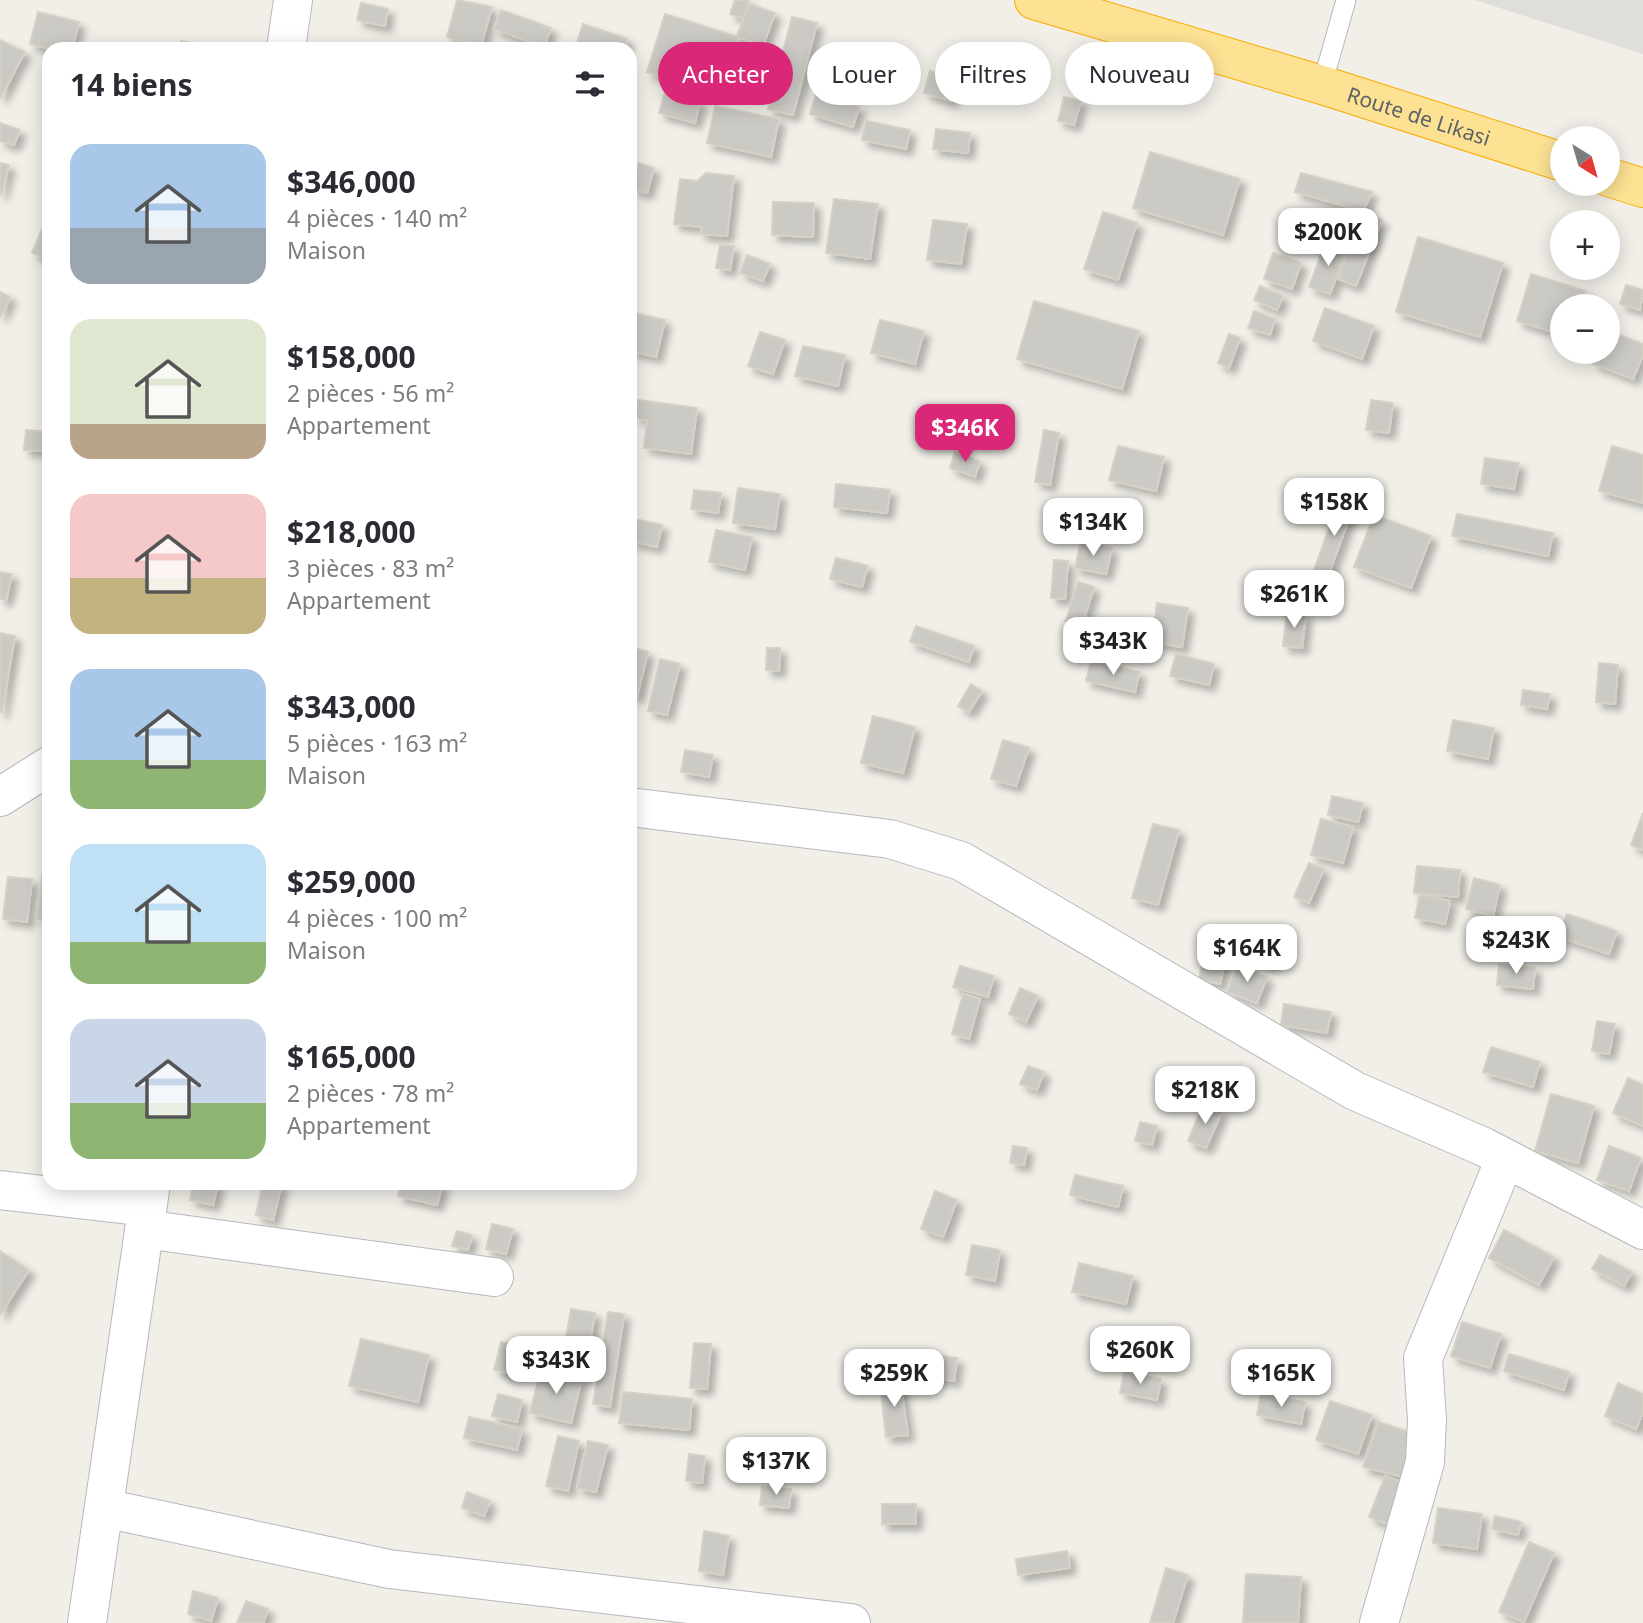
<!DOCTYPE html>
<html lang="fr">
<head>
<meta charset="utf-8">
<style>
	body { margin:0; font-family:"Noto Sans",sans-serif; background:#f7f7f7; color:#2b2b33; height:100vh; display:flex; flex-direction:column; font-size:26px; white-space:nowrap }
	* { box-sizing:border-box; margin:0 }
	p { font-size:23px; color:#7c7c81 }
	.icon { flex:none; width:38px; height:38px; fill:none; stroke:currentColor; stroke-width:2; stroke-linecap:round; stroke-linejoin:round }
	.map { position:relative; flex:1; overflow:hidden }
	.details { position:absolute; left:42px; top:42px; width:595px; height:1148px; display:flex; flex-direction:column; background:#fff; border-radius:21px; box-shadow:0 4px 18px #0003 }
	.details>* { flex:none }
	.banner { position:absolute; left:658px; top:42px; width:665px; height:63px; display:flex; gap:14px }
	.needle { width:46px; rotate:143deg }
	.tools { position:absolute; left:1550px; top:126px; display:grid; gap:14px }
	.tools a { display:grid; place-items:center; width:70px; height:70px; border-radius:50%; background:#fff; box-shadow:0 4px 18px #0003; font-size:35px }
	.price { position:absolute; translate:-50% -60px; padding:0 16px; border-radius:14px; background:#fff; color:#222; font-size:23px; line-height:46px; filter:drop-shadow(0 2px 4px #0008) }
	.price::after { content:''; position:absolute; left:50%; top:42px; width:21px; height:16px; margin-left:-10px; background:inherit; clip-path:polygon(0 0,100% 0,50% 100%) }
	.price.current { background:#db2777; color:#fff }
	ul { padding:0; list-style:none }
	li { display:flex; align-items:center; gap:21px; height:175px; padding:0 28px }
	li span { display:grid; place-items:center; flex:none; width:196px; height:140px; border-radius:21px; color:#555 }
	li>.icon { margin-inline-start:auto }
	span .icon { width:84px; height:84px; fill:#fffc; stroke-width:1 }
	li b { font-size:30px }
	h2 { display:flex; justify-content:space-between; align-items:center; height:84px; padding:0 28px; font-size:30px }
	.chip { padding:0 24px; border-radius:32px; background:#fff; box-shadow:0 4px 18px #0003; font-size:24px; line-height:63px }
	.chip.current { background:#db2777; color:#fff }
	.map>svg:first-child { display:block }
	.industrial { fill:#e0deda }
	.building { fill:#cccac5; stroke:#d6d1c6; stroke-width:2; filter:url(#shadow) }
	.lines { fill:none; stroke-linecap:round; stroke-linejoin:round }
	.lane-casing { stroke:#b5b8bc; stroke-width:21 }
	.street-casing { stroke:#b5b8bc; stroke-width:40 }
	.highway-casing { stroke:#f9ab00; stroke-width:40 }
	.lane { stroke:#fff; stroke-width:19 }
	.street { stroke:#fff; stroke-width:38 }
	.highway { stroke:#fde293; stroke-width:38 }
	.labels { text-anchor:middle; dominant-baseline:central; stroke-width:5; stroke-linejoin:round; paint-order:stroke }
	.street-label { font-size:21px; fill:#5f6368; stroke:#fff }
</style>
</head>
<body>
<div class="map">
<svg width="1643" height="1623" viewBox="0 0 1643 1623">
	<defs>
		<filter id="shadow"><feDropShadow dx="6" dy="6" stdDeviation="3.5" flood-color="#0004"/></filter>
	</defs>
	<rect width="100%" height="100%" fill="#f1efe8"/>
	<path class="industrial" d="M1475,0H1643V54Z"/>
	<path class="building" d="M457,0L492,7L481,46L447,37Z
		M735,0H749L744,18L730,14Z
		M361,3L388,9L385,26L357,20Z
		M749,4L775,13L763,46L737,36Z
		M501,10L551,28L544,47L494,29Z
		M38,12L79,22L72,49H50L30,44Z
		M665,14L738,37L720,95L647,72Z
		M792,17L817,23L793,115L768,109Z
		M583,24L627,39L624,49H575Z
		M0,40L25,52L0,99Z
		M181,41L226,49H179Z
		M930,71L957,79L951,101L924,93Z
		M665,92L700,102L695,123L659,113Z
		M816,94L859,107L853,127L810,114Z
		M1064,97L1081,101L1074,125L1058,121Z
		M715,106L779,119L771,157L707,143Z
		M866,121L910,130L906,149L862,140Z
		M0,123L20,130L14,145L0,141Z
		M936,129L970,133L968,153L933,149Z
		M1150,152L1240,179L1223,235L1133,208Z
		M0,163L9,165L1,195H0Z
		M639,163L654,168L647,193L632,189Z
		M706,173L734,176L727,236L701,234L702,227L674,224L680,179L697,181Z
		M1301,173L1372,192L1363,211L1295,192Z
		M834,199L878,204L870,259L826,253Z
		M773,202L814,203L813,237L772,235Z
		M1103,212L1137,223L1118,280L1084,269Z
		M49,213V260L32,253Z
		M1364,213L1382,220L1356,286L1338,279Z
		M933,220L967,224L961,264L927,260Z
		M1418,237L1503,263L1480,337L1396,312Z
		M1326,241L1347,248L1330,294L1309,287Z
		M720,245L734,246L730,270L716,268Z
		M1273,253L1301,263L1292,289L1264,279Z
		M747,255L770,264L763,281L740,273Z
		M1531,274L1585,291L1581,306H1563V335L1517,321Z
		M1626,285L1643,290L1640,310L1620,304Z
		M1260,286L1283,296L1277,310L1254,300Z
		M0,292L10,297L0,318Z
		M1034,301L1139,331L1122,389L1017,359Z
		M1325,308L1374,326L1362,359L1313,341Z
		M1254,311L1275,319L1270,335L1248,328Z
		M630,312L665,320L656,357L630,351Z
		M880,320L924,331L915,364L871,353Z
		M1608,331L1643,344V355L1633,379L1593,364L1598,352H1608Z
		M760,332L785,340L773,374L748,366Z
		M1229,334L1240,338L1229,368L1218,363Z
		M803,346L845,355L838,386L795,376Z
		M638,400L697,408L691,454L644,448L647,420L636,418Z
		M1371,400L1393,403L1389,433L1366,430Z
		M26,430L49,432V451L24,450Z
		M1044,430L1059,433L1050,485L1035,482Z
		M1118,446L1164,457L1156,491L1109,480Z
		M1612,446L1643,455V503L1599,491Z
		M955,452L980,461L975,477L950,468Z
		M1485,458L1519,463L1514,489L1481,484Z
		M1346,480L1361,486L1320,598L1306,593Z
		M836,484L890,490L887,513L834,507Z
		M738,488L780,494L775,529L733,523Z
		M694,490L721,493L718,513L691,509Z
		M1457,514L1553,533L1548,556L1452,536Z
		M1374,515L1431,536L1411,588L1354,567Z
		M630,518L662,525L657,547L630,541Z
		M716,530L752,537L745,570L709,562Z
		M1081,541L1112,548L1106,574L1075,568Z
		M836,558L868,566L862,587L830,579Z
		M1054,560L1068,561L1065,599L1051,598Z
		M0,572L12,574L6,600L0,599Z
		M1078,582L1094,587L1082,626L1066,621Z
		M1157,603L1188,608L1182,647L1152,642Z
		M1287,612L1306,614L1302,648L1283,646Z
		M916,626L974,646L969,662L910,642Z
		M0,633L15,636L2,712H0Z
		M630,647L648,652L637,697L630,695Z
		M767,648H780L779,671L766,670Z
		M1176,654L1214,664L1209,685L1170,676Z
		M660,659L680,664L667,715L648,711Z
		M1091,661L1139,672L1135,692L1086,681Z
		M1599,663L1618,665L1615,704L1596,702Z
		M971,684L982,691L969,712L958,706Z
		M1523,690L1550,694L1547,709L1521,705Z
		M873,716L915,727L903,773L861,763Z
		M1453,720L1494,728L1488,759L1447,751Z
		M1003,740L1029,748L1016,786L991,779Z
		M685,750L713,755L709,777L681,772Z
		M1332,796L1363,803L1358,822L1328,815Z
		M1643,813V850L1631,845Z
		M1321,819L1353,827L1343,863L1311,855Z
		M1153,824L1179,830L1158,905L1132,898Z
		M1309,863L1324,869L1309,903L1294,897Z
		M1417,866L1460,870L1458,897L1414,893Z
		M43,869L49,870V920L37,919Z
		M8,877L32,879L27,922L3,919Z
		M1474,878L1500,885L1493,916L1466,909Z
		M1420,894L1450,901L1445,924L1415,918Z
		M1567,914L1617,931L1609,954L1559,937Z
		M1257,930L1279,939L1270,965L1248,956Z
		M1204,956L1225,961L1220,984L1199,979Z
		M1499,964L1535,968L1533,989L1497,985Z
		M960,966L994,976L988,997L953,987Z
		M1237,966L1267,977L1257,1003L1227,992Z
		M1020,988L1038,996L1026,1022L1009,1014Z
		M963,994L980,999L969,1039L952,1034Z
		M48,999H49V1047L43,1046Z
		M1284,1004L1331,1012L1327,1033L1281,1025Z
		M1597,1021L1615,1024L1609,1054L1592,1051Z
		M1491,1047L1540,1062L1533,1087L1483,1072Z
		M1028,1066L1044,1072L1037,1090L1020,1084Z
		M1628,1078L1643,1085V1126L1613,1113Z
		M1551,1094L1594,1106L1578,1163L1535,1151Z
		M1203,1104L1222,1112L1206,1148L1188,1141Z
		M1140,1122L1157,1126L1152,1145L1135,1141Z
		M1013,1146L1027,1148L1024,1165L1010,1163Z
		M1609,1146L1641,1158L1629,1191L1597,1180Z
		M1075,1175L1123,1186L1118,1207L1070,1195Z
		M194,1183H218L213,1205L190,1200Z
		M263,1183H282L273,1220L256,1215Z
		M401,1183H443L437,1205L398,1196Z
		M935,1191L957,1200L943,1237L921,1229Z
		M492,1224L513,1229L506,1254L486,1249Z
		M1504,1230L1554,1257L1539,1285L1489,1258Z
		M457,1231L472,1235L468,1250L452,1246Z
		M972,1245L1000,1250L995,1281L966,1275Z
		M0,1251L29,1270L0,1315Z
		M1600,1255L1632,1272L1624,1286L1592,1269Z
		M1079,1263L1133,1276L1126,1304L1072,1292Z
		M571,1309L595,1313L586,1366L562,1363Z
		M608,1312L624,1314L610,1407L593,1404Z
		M1462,1322L1501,1334L1490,1368L1451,1356Z
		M361,1339L429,1355L418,1402L349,1386Z
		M501,1342L519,1346L512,1374L494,1370Z
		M694,1343L711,1344L707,1389L690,1388Z
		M915,1352L957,1358L954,1381L913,1376Z
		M1509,1354L1569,1372L1564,1390L1504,1371Z
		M541,1369L582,1378L571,1423L530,1413Z
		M1124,1372L1161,1379L1157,1400L1120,1393Z
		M900,1379L908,1435L886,1437L880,1382Z
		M1618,1383L1643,1394V1412L1636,1429L1605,1416Z
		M623,1392L692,1399L689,1430L619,1423Z
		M498,1394L522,1400L517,1422L492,1416Z
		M1261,1394L1305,1402L1301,1424L1257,1415Z
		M1330,1401L1372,1415L1358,1454L1316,1440Z
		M469,1417L522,1429L517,1450L464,1438Z
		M1378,1422L1416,1434L1404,1477L1363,1467Z
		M558,1436L579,1441L568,1491L546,1486Z
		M588,1441L608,1445L596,1492L577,1488Z
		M689,1454L705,1456L702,1483L686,1481Z
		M1385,1476L1409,1485L1393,1526L1369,1517Z
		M762,1487L791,1489L789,1508L760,1505Z
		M467,1492L490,1501L484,1516L462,1508Z
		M882,1504H916V1524H882Z
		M1438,1508L1482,1514L1477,1549L1433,1543Z
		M1495,1516L1521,1522L1518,1535L1492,1529Z
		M704,1531L729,1536L723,1575L699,1571Z
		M1529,1542L1554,1553L1524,1622L1499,1612Z
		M1067,1551L1070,1568L1018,1575L1016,1559Z
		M1166,1568L1188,1575L1173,1623H1150Z
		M1246,1574L1301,1577L1298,1623H1243Z
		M193,1591L218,1598L211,1621L188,1614Z
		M246,1601L268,1609L263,1623H237Z"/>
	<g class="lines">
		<g class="lane-casing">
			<path id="lane" d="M1322,85L1346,0"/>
		</g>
		<g class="street-casing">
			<path id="street" d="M286,49L293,0
				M0,797L49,766
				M630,807L890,839L961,861L1355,1091L1484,1147L1643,1230
				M0,1190L147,1207
				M144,1229L494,1277
				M104,1508L389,1569L851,1623
				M87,1623L151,1183
				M1379,1623L1425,1462L1427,1420L1423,1358L1505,1159"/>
		</g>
		<g class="highway-casing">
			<g id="highway">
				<path id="s1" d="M1034,0L1322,85L1563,162"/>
				<path d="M1608,177L1643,188"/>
			</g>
		</g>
		<use href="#lane" class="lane"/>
		<use href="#street" class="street"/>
		<use href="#highway" class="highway"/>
	</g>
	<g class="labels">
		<g class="street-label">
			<text stroke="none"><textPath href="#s1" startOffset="402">Route de Likasi</textPath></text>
		</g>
	</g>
</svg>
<div class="tools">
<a><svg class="needle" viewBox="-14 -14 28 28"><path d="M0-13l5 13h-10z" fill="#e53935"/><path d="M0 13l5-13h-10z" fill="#7c7c81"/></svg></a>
<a>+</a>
<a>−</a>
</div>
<b class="price" style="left:1328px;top:268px">$200K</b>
<b class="price current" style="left:965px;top:464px">$346K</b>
<b class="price" style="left:1334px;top:538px">$158K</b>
<b class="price" style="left:1093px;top:558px">$134K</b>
<b class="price" style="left:1294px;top:630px">$261K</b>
<b class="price" style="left:1113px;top:677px">$343K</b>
<b class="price" style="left:1516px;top:976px">$243K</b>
<b class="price" style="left:1247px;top:984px">$164K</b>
<b class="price" style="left:1205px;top:1126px">$218K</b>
<b class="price" style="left:1140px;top:1386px">$260K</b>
<b class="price" style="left:556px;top:1396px">$343K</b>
<b class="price" style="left:894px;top:1409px">$259K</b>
<b class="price" style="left:1281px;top:1409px">$165K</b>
<b class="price" style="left:776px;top:1497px">$137K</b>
<div class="banner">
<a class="chip current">Acheter</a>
<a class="chip">Louer</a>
<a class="chip">Filtres</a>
<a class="chip">Nouveau</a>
</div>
<section class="details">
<h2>14 biens<svg class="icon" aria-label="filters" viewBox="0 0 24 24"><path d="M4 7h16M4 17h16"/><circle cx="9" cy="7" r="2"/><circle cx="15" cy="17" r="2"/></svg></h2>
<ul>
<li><span style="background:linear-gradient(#a9c7e8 60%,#9aa5b1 0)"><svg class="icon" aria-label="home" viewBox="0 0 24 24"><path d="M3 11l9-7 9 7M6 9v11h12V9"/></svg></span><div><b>$346,000</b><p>4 pièces · 140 m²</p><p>Maison</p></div></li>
<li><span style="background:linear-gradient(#dfe7d0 75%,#b9a48a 0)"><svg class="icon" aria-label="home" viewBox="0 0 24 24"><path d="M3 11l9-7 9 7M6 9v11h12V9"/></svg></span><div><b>$158,000</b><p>2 pièces · 56 m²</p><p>Appartement</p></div></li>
<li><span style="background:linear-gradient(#f6c9c9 60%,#c2b280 0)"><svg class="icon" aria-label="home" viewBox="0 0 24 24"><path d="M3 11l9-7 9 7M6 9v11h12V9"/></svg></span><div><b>$218,000</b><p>3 pièces · 83 m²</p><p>Appartement</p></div></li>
<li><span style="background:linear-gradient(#a9c7e8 65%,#8fb573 0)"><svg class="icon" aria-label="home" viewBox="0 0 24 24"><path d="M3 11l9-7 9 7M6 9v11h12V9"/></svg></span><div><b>$343,000</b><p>5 pièces · 163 m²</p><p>Maison</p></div></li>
<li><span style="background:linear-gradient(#bfe0f5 70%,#8fb573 0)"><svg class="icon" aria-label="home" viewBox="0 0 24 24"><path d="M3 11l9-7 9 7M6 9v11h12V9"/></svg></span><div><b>$259,000</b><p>4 pièces · 100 m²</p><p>Maison</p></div></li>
<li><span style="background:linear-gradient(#c9d6e8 60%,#8fb573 0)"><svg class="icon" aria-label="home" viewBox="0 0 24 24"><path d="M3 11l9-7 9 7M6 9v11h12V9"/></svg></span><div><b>$165,000</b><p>2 pièces · 78 m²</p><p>Appartement</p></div></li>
</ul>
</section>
</div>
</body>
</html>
